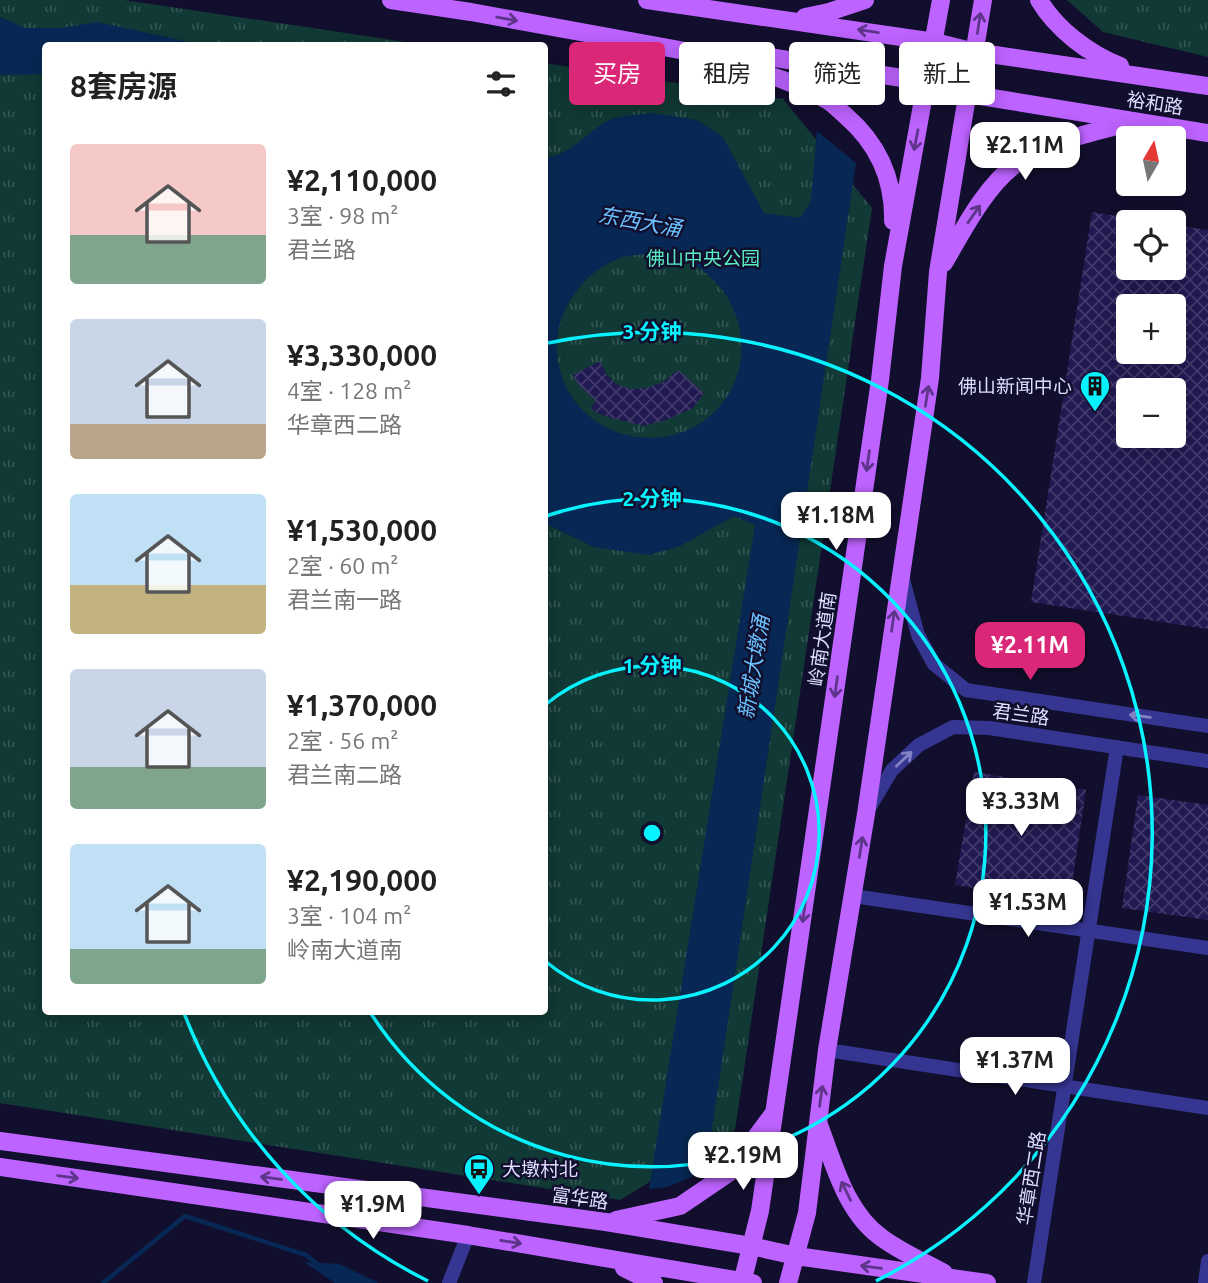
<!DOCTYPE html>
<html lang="zh">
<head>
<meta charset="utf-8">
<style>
	body { margin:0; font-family:Ubuntu,"Noto Sans SC",sans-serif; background:#f6f6f6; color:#222; height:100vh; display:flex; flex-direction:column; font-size:26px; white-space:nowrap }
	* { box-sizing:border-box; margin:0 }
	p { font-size:23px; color:#767676 }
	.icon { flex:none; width:38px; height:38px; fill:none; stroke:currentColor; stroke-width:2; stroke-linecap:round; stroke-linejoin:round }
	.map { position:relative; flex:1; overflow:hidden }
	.side { position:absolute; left:42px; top:42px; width:506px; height:973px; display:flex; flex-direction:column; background:#fff; border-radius:7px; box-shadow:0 4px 18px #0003 }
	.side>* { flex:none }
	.guide { position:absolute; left:569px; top:42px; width:534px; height:63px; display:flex; gap:14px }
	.needle { width:46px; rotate:9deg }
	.controls { position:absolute; left:1116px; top:126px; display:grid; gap:14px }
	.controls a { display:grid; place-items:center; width:70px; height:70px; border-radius:7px; background:#fff; box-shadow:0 4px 18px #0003; font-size:35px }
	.price { position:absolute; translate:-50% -60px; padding:0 16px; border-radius:14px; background:#fff; color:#222; font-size:23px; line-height:46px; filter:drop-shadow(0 2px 4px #0008) }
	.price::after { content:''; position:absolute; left:50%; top:42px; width:21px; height:16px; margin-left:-10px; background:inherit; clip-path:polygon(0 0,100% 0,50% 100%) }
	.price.selected { background:#db2777; color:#fff }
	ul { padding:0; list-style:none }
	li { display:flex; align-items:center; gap:21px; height:175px; padding:0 28px }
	li span { display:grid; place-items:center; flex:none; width:196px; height:140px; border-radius:7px; color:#555 }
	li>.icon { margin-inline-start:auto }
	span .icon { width:84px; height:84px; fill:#fffc; stroke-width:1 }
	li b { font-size:30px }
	h2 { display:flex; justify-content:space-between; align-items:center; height:84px; padding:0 28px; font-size:30px }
	.tag { padding:0 24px; border-radius:7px; background:#fff; box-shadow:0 4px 18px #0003; font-size:24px; line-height:63px }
	.tag.selected { background:#db2777; color:#fff }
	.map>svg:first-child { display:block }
	.park { fill:url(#park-tufts) }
	.water { fill:#072854; fill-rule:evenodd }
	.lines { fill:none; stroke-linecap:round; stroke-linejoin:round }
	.stream { stroke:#072854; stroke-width:4.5 }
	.building { fill:url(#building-cross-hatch); fill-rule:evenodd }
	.minor { stroke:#353692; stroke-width:14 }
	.major { stroke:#bd63ff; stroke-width:18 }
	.oneway { stroke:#5f358c }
	.oneway2 { stroke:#8181c3 }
	.ring { fill:none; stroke:#08f3ff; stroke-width:3.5 }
	.labels { text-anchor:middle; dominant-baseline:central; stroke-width:5; stroke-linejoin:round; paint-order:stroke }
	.street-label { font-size:19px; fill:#dedcff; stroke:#120f2e }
	.park-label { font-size:19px; fill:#5aedc1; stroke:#120f2e }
	.poi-label { font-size:19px; fill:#dedcff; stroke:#120f2e; text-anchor:end }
	.water-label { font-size:21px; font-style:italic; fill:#6ac2ff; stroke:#120f2e }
	.centre { fill:#08f3ff; stroke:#120f2e; stroke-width:3.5 }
	.ring-label { font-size:21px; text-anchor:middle; font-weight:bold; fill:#08f3ff; stroke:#120f2e; stroke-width:5; stroke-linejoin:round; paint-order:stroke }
</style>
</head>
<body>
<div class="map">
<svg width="1208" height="1283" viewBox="0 0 1208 1283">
	<defs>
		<pattern id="park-tufts" width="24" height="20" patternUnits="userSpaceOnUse" patternTransform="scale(1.75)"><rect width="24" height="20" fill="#113935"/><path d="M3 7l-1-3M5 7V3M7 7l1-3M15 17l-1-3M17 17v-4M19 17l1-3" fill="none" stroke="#335553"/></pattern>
		<pattern id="building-cross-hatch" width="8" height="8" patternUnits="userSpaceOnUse" patternTransform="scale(1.75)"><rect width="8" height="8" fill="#211951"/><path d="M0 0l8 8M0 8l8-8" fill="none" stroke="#413a6b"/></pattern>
	</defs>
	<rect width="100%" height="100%" fill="#120f2e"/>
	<path class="park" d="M0,0H124L426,45L46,46V1012H544V63L783,99L872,208L735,1130L620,1200L0,1103Z
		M1067,0H1208V57L1103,32Z"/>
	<path class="water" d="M0,17L25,28H61L97,22L203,45L46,46L45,74L0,75Z
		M652,113L697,120L723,137L764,213L800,218L811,201L817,131L856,163L708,1155L700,1173L668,1187L649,1189L755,525L734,516L680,546L649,555L594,547L544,523V158C572,156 592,126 612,119C624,115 639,115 652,113ZM655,253C668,257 685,259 696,266C738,292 754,346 731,390C717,415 693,433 664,437C575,448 521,348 584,282C594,271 609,261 624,257C634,254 645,255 655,253Z
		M304,1262L339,1264L379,1283H335Z"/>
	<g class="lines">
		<path class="stream" d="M103,1283L185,1216L306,1255L318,1265"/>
	</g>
	<path class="building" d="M1092,212L1129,218V268H1174V225L1208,230V629L1031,602ZM1129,306H1174V352H1129ZM1129,390H1174V436H1129Z
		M600,361L606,374L616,384L630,389L646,388L662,383L678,370L704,393L693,408L669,419L644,426L604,416L590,408L596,401L578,384L573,375Z
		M974,772L1086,790L1069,903L955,885Z
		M1138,795L1208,805V920L1122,908Z"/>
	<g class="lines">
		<path class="minor" d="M902,576L918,635L934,664L966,690L1208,726
			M868,810L892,770L919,745L953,727L989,728L1208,761
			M853,896L1208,948
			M827,1050L1208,1108
			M449,1283L468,1235
			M1034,1283L1117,747
			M1205,1283L1208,1261"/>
		<path class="major" d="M391,0L471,12L707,55L769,57L927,82L968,94L1208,133
			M647,0L935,42L975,52L1208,86
			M1039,0C1056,29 1089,54 1120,66
			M805,17L829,12L865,0
			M724,61C758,72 794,81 825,99C833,103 840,111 846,116C878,144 894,179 893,221
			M944,263C962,232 986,185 1016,164C1048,142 1089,133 1126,124
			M819,1125C834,1164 846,1213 882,1238C901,1252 924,1262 944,1273
			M0,1141L606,1222L751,1246L796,1256L987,1283
			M0,1167L468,1235L753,1283
			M616,1220L680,1206L730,1172L774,1113
			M624,1268L654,1283
			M742,1283L760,1211L880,380L893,266L941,0
			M788,1283L807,1213L827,1050L866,814L930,378L938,272L983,0"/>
	</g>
	<defs><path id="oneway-shaft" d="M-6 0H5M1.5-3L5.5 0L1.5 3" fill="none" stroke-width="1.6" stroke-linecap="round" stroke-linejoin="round" transform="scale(1.75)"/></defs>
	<g class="oneway">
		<use href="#oneway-shaft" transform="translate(507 19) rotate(10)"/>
		<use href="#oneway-shaft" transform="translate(979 23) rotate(-81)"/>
		<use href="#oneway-shaft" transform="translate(868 31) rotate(-171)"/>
		<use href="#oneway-shaft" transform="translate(916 140) rotate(101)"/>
		<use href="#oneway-shaft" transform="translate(974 214) rotate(-55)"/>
		<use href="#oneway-shaft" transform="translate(927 396) rotate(-81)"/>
		<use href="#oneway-shaft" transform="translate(868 461) rotate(98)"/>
		<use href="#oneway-shaft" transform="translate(893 621) rotate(-82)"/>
		<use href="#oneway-shaft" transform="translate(836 687) rotate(98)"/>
		<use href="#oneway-shaft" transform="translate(861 847) rotate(-81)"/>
		<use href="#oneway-shaft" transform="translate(804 912) rotate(98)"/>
		<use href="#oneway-shaft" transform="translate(821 1096) rotate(-82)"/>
		<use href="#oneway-shaft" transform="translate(68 1177) rotate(8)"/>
		<use href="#oneway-shaft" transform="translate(271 1178) rotate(-172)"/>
		<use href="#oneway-shaft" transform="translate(846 1191) rotate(-116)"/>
		<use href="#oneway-shaft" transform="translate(511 1242) rotate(9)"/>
		<use href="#oneway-shaft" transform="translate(871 1267) rotate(-172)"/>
	</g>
	<g class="oneway2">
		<use href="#oneway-shaft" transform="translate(1140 716) rotate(-172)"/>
		<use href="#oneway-shaft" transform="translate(904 759) rotate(-43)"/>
	</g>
	<g class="ring">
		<path d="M545 705A167 167 0 1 1 545 961"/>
		<path d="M546 516A334 334 0 1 1 370 1012"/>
		<path d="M428 1281A501 501 0 0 1 184 1013M548 343A501 501 0 0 1 876 1281"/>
	</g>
	<defs>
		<g id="building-pin" transform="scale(1.575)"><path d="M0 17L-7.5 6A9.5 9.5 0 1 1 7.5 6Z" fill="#08f3ff" stroke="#120f2e"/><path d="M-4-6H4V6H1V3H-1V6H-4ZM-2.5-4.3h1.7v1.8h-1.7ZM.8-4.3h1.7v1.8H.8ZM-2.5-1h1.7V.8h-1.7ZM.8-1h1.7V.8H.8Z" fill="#111"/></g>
		<g id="bus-pin" transform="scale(1.575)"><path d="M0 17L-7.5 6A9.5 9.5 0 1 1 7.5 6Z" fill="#08f3ff" stroke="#120f2e"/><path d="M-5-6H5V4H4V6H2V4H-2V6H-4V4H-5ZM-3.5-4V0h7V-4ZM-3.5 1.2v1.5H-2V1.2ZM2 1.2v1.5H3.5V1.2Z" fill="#111"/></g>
	</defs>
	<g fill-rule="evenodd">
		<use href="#building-pin" x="1095" y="386"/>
		<use href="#bus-pin" x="479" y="1169"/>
	</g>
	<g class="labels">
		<g class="street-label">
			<text transform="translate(1155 103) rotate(9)">裕和路</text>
			<text transform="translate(822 639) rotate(-82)">岭南大道南</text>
			<text transform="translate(1021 714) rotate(8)">君兰路</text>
			<text transform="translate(1031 1178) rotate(-81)">华章西二路</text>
			<text transform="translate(580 1198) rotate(8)">富华路</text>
		</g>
		<g class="park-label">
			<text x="703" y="258">佛山中央公园</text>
		</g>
		<g class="poi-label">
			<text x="1072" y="386">佛山新闻中心</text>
			<text x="502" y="1169" text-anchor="start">大墩村北</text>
		</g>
		<g class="water-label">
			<text transform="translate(640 221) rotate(10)">东西大涌</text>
			<text transform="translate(753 667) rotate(-81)">新城大墩涌</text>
		</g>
	</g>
	<circle cx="652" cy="833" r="10" class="centre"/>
	<g class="ring-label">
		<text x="652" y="339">3 分钟</text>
		<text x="652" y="506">2 分钟</text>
		<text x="652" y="673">1 分钟</text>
	</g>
</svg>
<div class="controls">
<a><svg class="needle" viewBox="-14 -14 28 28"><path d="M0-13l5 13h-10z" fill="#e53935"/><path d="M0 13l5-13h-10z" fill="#767676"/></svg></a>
<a><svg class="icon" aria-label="locate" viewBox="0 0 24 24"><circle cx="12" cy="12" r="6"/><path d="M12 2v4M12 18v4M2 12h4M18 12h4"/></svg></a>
<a>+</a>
<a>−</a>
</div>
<b class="price" style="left:1025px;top:182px">¥2.11M</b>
<b class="price" style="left:836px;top:552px">¥1.18M</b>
<b class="price selected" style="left:1030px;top:682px">¥2.11M</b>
<b class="price" style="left:1021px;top:838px">¥3.33M</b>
<b class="price" style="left:1028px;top:939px">¥1.53M</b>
<b class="price" style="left:1015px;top:1097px">¥1.37M</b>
<b class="price" style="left:743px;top:1192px">¥2.19M</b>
<b class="price" style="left:373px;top:1241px">¥1.9M</b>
<div class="guide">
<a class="tag selected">买房</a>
<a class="tag">租房</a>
<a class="tag">筛选</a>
<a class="tag">新上</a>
</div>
<section class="side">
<h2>8套房源<svg class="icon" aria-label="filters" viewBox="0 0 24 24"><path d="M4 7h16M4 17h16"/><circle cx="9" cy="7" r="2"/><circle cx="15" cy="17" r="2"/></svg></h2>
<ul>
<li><span style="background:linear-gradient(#f6c9c9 65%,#7fa58c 0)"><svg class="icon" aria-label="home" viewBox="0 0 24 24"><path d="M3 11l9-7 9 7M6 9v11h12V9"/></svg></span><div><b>¥2,110,000</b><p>3室 · 98 m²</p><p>君兰路</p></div></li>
<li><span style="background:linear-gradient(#c9d6e8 75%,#b9a48a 0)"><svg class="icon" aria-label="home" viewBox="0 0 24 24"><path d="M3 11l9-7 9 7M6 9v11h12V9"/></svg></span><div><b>¥3,330,000</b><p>4室 · 128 m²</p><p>华章西二路</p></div></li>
<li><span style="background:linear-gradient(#bfe0f5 65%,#c2b280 0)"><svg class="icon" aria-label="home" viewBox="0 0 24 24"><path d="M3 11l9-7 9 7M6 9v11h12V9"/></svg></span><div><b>¥1,530,000</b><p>2室 · 60 m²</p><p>君兰南一路</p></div></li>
<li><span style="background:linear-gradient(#c9d6e8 70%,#7fa58c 0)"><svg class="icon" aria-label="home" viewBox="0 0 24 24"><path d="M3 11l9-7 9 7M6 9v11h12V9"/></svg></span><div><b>¥1,370,000</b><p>2室 · 56 m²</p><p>君兰南二路</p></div></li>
<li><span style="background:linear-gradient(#bfe0f5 75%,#7fa58c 0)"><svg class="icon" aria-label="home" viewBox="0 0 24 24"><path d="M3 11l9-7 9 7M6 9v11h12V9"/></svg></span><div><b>¥2,190,000</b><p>3室 · 104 m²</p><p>岭南大道南</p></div></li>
</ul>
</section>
</div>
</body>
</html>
